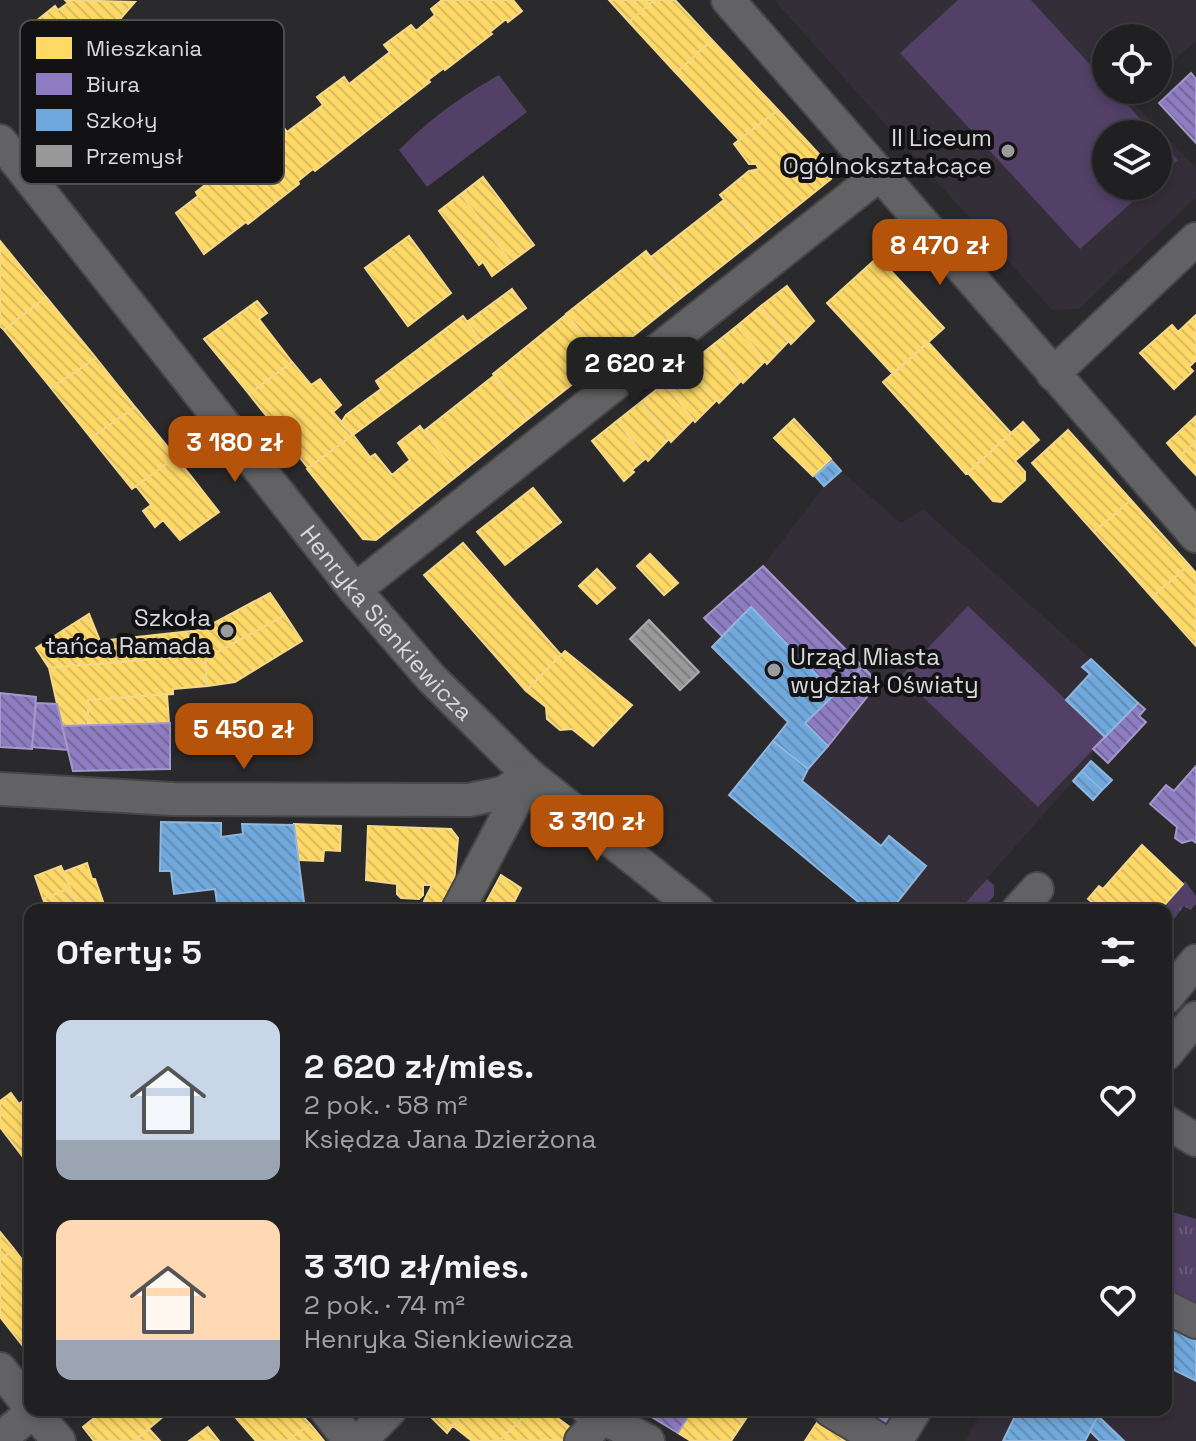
<!DOCTYPE html>
<html lang="pl">
<head>
<meta charset="utf-8">
<style>
	body { margin:0; font-family:"Space Grotesk",sans-serif; background:#28272a; color:#f1f3f6; height:100vh; display:flex; flex-direction:column; font-size:30px; white-space:nowrap }
	* { box-sizing:border-box; margin:0 }
	p { font-size:26px; color:#a2a2a5 }
	.icon { flex:none; width:44px; height:44px; fill:none; stroke:currentColor; stroke-width:2; stroke-linecap:round; stroke-linejoin:round }
	.map { position:relative; flex:1; overflow:hidden }
	.details { position:absolute; left:24px; top:904px; width:1148px; height:512px; display:flex; flex-direction:column; background:#201f21; border-radius:16px; box-shadow:0 4px 12px #0003,0 0 0 2px #3d3d3f }
	.details>* { flex:none }
	.fabs { position:absolute; left:1092px; top:24px; display:grid; gap:16px }
	.fabs a { display:grid; place-items:center; width:80px; height:80px; border-radius:50%; background:#201f21; box-shadow:0 4px 12px #0003,0 0 0 2px #3d3d3f; font-size:40px }
	.price { position:absolute; translate:-50% -68px; padding:0 18px; border-radius:16px; background:#b45309; color:#fff; font-size:26px; line-height:52px; filter:drop-shadow(0 2px 4px #0008) }
	.price::after { content:''; position:absolute; left:50%; top:48px; width:24px; height:18px; margin-left:-12px; background:inherit; clip-path:polygon(0 0,100% 0,50% 100%) }
	.price.on { background:#222; color:#fff }
	ul { padding:0; list-style:none }
	li { display:flex; align-items:center; gap:24px; height:200px; padding:0 32px }
	li span { display:grid; place-items:center; flex:none; width:224px; height:160px; border-radius:16px; color:#555 }
	li>.icon { margin-inline-start:auto }
	span .icon { width:96px; height:96px; fill:#fffc; stroke-width:1 }
	li b { font-size:34px }
	h2 { display:flex; justify-content:space-between; align-items:center; height:96px; padding:0 32px; font-size:34px }
	.map>svg:first-child { display:block }
	.built { fill:#332e38; fill-rule:evenodd }
	.grass { fill:url(#grass-tufts) }
	.park { fill:#524066 }
	.homes { fill:url(#homes-back-hatch); stroke:#f4d989; stroke-width:2 }
	.offices { fill:url(#offices-back-hatch); stroke:#a498ca; stroke-width:2 }
	.schools { fill:url(#schools-back-hatch); stroke:#8fb6dc; stroke-width:2 }
	.industry { fill:url(#industry-back-hatch); stroke:#acacad; stroke-width:2 }
	.lines { fill:none; stroke-linecap:round; stroke-linejoin:round }
	.minor-casing { stroke:#464548; stroke-width:36 }
	.minor { stroke:#626163; stroke-width:32 }
	.poi-dot { fill:#9c9b9e; stroke:#121113; stroke-width:3 }
	.labels { text-anchor:middle; dominant-baseline:central; stroke-width:8; stroke-linejoin:round; paint-order:stroke }
	.poi-label { font-size:24px; fill:#d9d8db; stroke:#121113; text-anchor:end }
	.street-label { font-size:24px; fill:#d9d8db; stroke:#121113 }
	.key { fill:#121113; stroke:#4e4d4f; stroke-width:2 }
	.key-label { font-size:22px; fill:#d9d8db }
</style>
</head>
<body>
<div class="map">
<svg width="1196" height="1441" viewBox="0 0 1196 1441">
	<defs>
		<pattern id="grass-tufts" width="24" height="20" patternUnits="userSpaceOnUse" patternTransform="scale(2)"><rect width="24" height="20" fill="#524066"/><path d="M3 7l-1-3M5 7V3M7 7l1-3M15 17l-1-3M17 17v-4M19 17l1-3" fill="none" stroke="#6a5b7b"/></pattern>
		<pattern id="homes-back-hatch" width="6" height="6" patternUnits="userSpaceOnUse" patternTransform="scale(2)"><rect width="6" height="6" fill="#ffd966"/><path d="M-1 5l2 2M0 0l6 6M5-1l2 2" fill="none" stroke="#d9bb5f"/></pattern>
		<pattern id="offices-back-hatch" width="6" height="6" patternUnits="userSpaceOnUse" patternTransform="scale(2)"><rect width="6" height="6" fill="#8e7cc3"/><path d="M-1 5l2 2M0 0l6 6M5-1l2 2" fill="none" stroke="#736796"/></pattern>
		<pattern id="schools-back-hatch" width="6" height="6" patternUnits="userSpaceOnUse" patternTransform="scale(2)"><rect width="6" height="6" fill="#6fa8dc"/><path d="M-1 5l2 2M0 0l6 6M5-1l2 2" fill="none" stroke="#648eb6"/></pattern>
		<pattern id="industry-back-hatch" width="6" height="6" patternUnits="userSpaceOnUse" patternTransform="scale(2)"><rect width="6" height="6" fill="#999"/><path d="M-1 5l2 2M0 0l6 6M5-1l2 2" fill="none" stroke="#7f7f7f"/></pattern>
	</defs>
	<rect width="100%" height="100%" fill="#2a292c"/>
	<path class="built" d="M774,0H1196V41L1158,74V38H1106V90H1140L1130,99L1196,168V198L1079,309L1052,310ZM1106,134H1158V186H1106Z
		M841,471L901,523L923,509L1091,659L1082,667L1090,674L1066,700L1105,737L1093,749L1091,761L959,910H868L729,795L773,741L809,769L878,683L763,566L824,486Z
		M1166,1320L1196,1336V1441H965L982,1410H1166Z"/>
	<path class="grass" d="M987,879L994,885V896L981,910H959Z
		M1185,881L1196,896V904L1190,910L1184,906L1166,929V910H1160Z
		M1166,1210L1196,1219V1311L1166,1295Z"/>
	<path class="park" d="M958,0H1031L1106,82V90H1114L1154,134H1106V186H1150L1080,249L900,53Z
		M499,75L527,112L427,187L399,150C431,118 460,97 499,75Z
		M1158,138L1178,160L1158,178Z
		M968,606L1105,737L1038,807L901,676Z"/>
	<path class="homes" d="M65,0L135,2L114,26L109,22L105,28L112,37L104,43L136,83L143,78L151,87L144,92L160,114L118,147L77,95L83,90L74,79L68,83L58,69L63,65L47,45L51,42L45,34L40,39L30,26L55,6L58,10L68,3Z
		M442,0H513L522,11L508,22L506,19L490,32L492,34L445,70L444,68L428,80L430,82L315,171L313,169L298,181L299,184L248,224L246,222L204,254L176,213L198,196L196,192L223,171L229,179L261,153L255,146L282,125L287,132L323,105L317,97L344,77L349,84L390,52L384,45L411,25L416,31L435,15L431,9Z
		M609,0H654L629,22Z
		M654,0H675L712,40L676,73L629,22Z
		M712,40L778,110L739,140L676,73Z
		M778,110L833,169L831,179L756,239L720,195L749,171L759,169L756,164H749L734,144Z
		M483,177L534,245L511,262L461,194Z
		M461,194L511,262L492,276L483,262L479,265L439,211Z
		M724,200L756,239L682,297L651,257Z
		M409,236L451,293L408,326L365,268Z
		M0,241L46,297L4,330L0,326Z
		M646,251L682,297L603,360L566,314Z
		M878,257L944,328L893,374L827,303Z
		M787,286L814,321L791,344L761,306Z
		M512,289L526,308L481,341L467,322Z
		M46,297L96,358L51,388L4,330Z
		M257,301L267,313L259,319L292,362L249,394L204,339Z
		M761,306L789,341L767,364L737,326Z
		M567,314L603,360L528,419L493,374Z
		M1196,315V360L1189,367L1193,371L1174,389L1140,353L1172,325L1178,332Z
		M463,316L481,341L353,435L341,423L346,415L381,389L376,381Z
		M737,326L765,361L743,383L713,345Z
		M928,342L1011,433L966,474L883,382Z
		M713,345L741,381L719,403L689,364Z
		M96,358L135,407L91,438L51,388Z
		M292,362L311,385L320,379L341,405L333,412L353,435L308,468L249,394Z
		M689,364L717,400L695,422L665,383Z
		M495,375L528,419L458,475L424,431Z
		M665,383L693,420L671,442L641,402Z
		M641,402L669,439L648,461L617,421Z
		M135,407L176,457L132,489L91,438Z
		M1196,416V441L1179,457L1167,443Z
		M794,419L831,459L813,476L774,438Z
		M617,421L646,458L632,470L634,472L624,481L592,441Z
		M1023,422L1039,440L1015,461L1025,472V480L1001,502L993,501L968,473Z
		M420,426L458,475L376,540L363,539L307,469L353,435L370,457L375,454L392,475L410,460L398,443Z
		M1068,430L1131,500L1094,532L1032,463Z
		M1196,441V475L1179,457Z
		M176,457L219,512L180,540L163,520L155,527L143,511L151,505L136,486Z
		M533,488L561,522L505,565L477,532Z
		M1131,500L1189,565L1152,597L1094,532Z
		M463,543L561,655L526,691L424,575Z
		M650,554L678,583L664,595L637,566Z
		M1189,565L1196,573V646L1152,597Z
		M597,569L615,588L597,604L579,586Z
		M270,593L285,615L214,654L49,668L36,648L62,631L72,644L201,630Z
		M89,614L100,641L72,644L62,631Z
		M285,615L302,641L235,682L207,686L205,655L214,654Z
		M565,651L632,705L593,746L572,729L560,730L547,719L546,707L526,691Z
		M205,655L207,686L173,689V694L88,700V725L62,726L49,668Z
		M167,694L169,723L88,725V700Z
		M294,824L341,826L340,851L324,850L323,861L299,860Z
		M368,826L451,829L458,838L454,883L441,909L424,901L432,885H423V895L419,899L401,898L397,894V884L366,880Z
		M1142,845L1183,884L1160,910H1101L1088,899L1099,886L1103,889Z
		M87,863L92,879H95L106,910H80L63,872Z
		M61,866L70,888L43,899L35,876Z
		M501,875L521,888L510,910H482Z
		M70,888L80,910H48L43,899Z
		M11,1093L19,1104L30,1096V1166L0,1127V1101Z
		M0,1232L14,1249L0,1260Z
		M14,1249L30,1270V1355L0,1317V1260Z
		M104,1410H171L134,1441H94L83,1427Z
		M229,1410H297L310,1424L287,1441H256Z
		M441,1410L456,1411L465,1410L447,1433L432,1418Z
		M465,1410H531L499,1441H472L452,1425Z
		M531,1410H547L571,1428L572,1440L499,1441Z
		M692,1410H735L747,1417L731,1441H691L678,1433Z
		M820,1418L857,1441H805Z
		M310,1424L324,1441H287Z
		M208,1427L219,1441H189Z
		M149,1429L160,1441H134Z"/>
	<path class="offices" d="M1191,73L1196,79V143L1159,103Z
		M763,566L879,683H878L862,667L835,694L751,607L722,636L704,618Z
		M862,667L878,683L828,746L805,723Z
		M0,693L36,697L32,749L0,747Z
		M36,703L57,704L68,750L32,747Z
		M1138,703L1145,709L1139,716L1146,722L1108,763L1093,749Z
		M170,723V769L73,771L62,726Z
		M1196,766V843L1192,840L1182,843L1175,838L1177,827L1150,804L1166,785L1174,791Z
		M640,1410H692L678,1433Z
		M844,1410H895L884,1432Z"/>
	<path class="schools" d="M832,461L841,471L824,486L815,476Z
		M751,607L835,694L805,723L828,746L808,769L773,741L788,722L712,647Z
		M1091,659L1138,703L1105,737L1066,700L1090,674L1082,667Z
		M773,741L808,769L802,781L881,846L889,836L926,866L891,910H868L729,795Z
		M1091,761L1112,780L1102,790L1082,771Z
		M1082,771L1102,790L1093,800L1073,781Z
		M161,822L221,823V837L243,834L242,824L294,825L305,910H218L215,889L174,894L171,871H160Z
		M1166,1324L1196,1340V1381L1166,1366Z
		M1018,1410H1101L1085,1441H1003Z
		M1098,1416L1124,1441H1100L1090,1431Z"/>
	<path class="industry" d="M649,620L699,672L680,690L630,639Z"/>
	<g class="lines">
		<g class="minor-casing">
			<g id="minor">
				<path d="M728,0L1196,536"/>
				<path id="s1" d="M0,141L355,590L432,679L529,775L698,910"/>
				<path d="M1053,374L1196,239"/>
				<path d="M355,590L880,174"/>
				<path d="M0,789L173,799L469,800L503,793L529,775"/>
				<path d="M458,910L528,777"/>
				<path d="M1018,910L1037,889"/>
				<path d="M1166,998L1196,961"/>
				<path d="M1166,1054L1196,1018"/>
				<path d="M1166,1122L1196,1140"/>
				<path d="M1166,1307L1196,1322"/>
				<path d="M0,1369L30,1407"/>
				<path d="M32,1410L59,1441"/>
				<path d="M326,1410L350,1441"/>
				<path d="M588,1410L648,1441"/>
				<path d="M830,1410L881,1441"/>
				<path d="M0,1439L35,1410"/>
				<path d="M360,1441L390,1410"/>
				<path d="M581,1441L602,1418"/>
				<path d="M896,1441L915,1410"/>
			</g>
		</g>
		<use href="#minor" class="minor"/>
	</g>
	<g class="poi-dot">
		<circle cx="1008" cy="151" r="8"/>
		<circle cx="227" cy="631" r="8"/>
		<circle cx="774" cy="670" r="8"/>
	</g>
	<g class="labels">
		<g class="poi-label">
			<text x="992" y="137">II Liceum<tspan x="992" dy="28">Ogólnokształcące</tspan></text>
			<text x="211" y="617">Szkoła<tspan x="211" dy="28">tańca Ramada</tspan></text>
			<text x="790" y="656" text-anchor="start">Urząd Miasta<tspan x="790" dy="28">wydział Oświaty</tspan></text>
		</g>
		<g class="street-label">
			<text stroke="none"><textPath href="#s1" startOffset="618">Henryka Sienkiewicza</textPath></text>
		</g>
	</g>
	<rect x="20" y="20" width="264" height="164" rx="12" class="key"/>
	<rect x="36" y="37" width="36" height="22" fill="#ffd966"/>
	<rect x="36" y="73" width="36" height="22" fill="#8e7cc3"/>
	<rect x="36" y="109" width="36" height="22" fill="#6fa8dc"/>
	<rect x="36" y="145" width="36" height="22" fill="#999"/>
	<g class="key-label">
		<text x="86" y="56">Mieszkania</text>
		<text x="86" y="92">Biura</text>
		<text x="86" y="128">Szkoły</text>
		<text x="86" y="164">Przemysł</text>
	</g>
</svg>
<div class="fabs">
<a><svg class="icon" aria-label="locate" viewBox="0 0 24 24"><circle cx="12" cy="12" r="6"/><path d="M12 2v4M12 18v4M2 12h4M18 12h4"/></svg></a>
<a><svg class="icon" aria-label="layers" viewBox="0 0 24 24"><path d="M12 4l9 5-9 5-9-5zM3 14l9 5 9-5"/></svg></a>
</div>
<b class="price" style="left:940px;top:287px">8 470 zł</b>
<b class="price on" style="left:635px;top:405px">2 620 zł</b>
<b class="price" style="left:235px;top:484px">3 180 zł</b>
<b class="price" style="left:244px;top:771px">5 450 zł</b>
<b class="price" style="left:597px;top:863px">3 310 zł</b>
<section class="details">
<h2>Oferty: 5<svg class="icon" aria-label="filters" viewBox="0 0 24 24"><path d="M4 7h16M4 17h16"/><circle cx="9" cy="7" r="2"/><circle cx="15" cy="17" r="2"/></svg></h2>
<ul>
<li><span style="background:linear-gradient(#c9d6e8 75%,#9aa5b1 0)"><svg class="icon" aria-label="home" viewBox="0 0 24 24"><path d="M3 11l9-7 9 7M6 9v11h12V9"/></svg></span><div><b>2 620 zł/mies.</b><p>2 pok. · 58 m²</p><p>Księdza Jana Dzierżona</p></div><svg class="icon" aria-label="heart" viewBox="0 0 24 24"><path d="M12 20l-8-8c-3-5 5-10 8-4 3-6 11-1 8 4z"/></svg></li>
<li><span style="background:linear-gradient(#ffd9b3 75%,#9aa5b1 0)"><svg class="icon" aria-label="home" viewBox="0 0 24 24"><path d="M3 11l9-7 9 7M6 9v11h12V9"/></svg></span><div><b>3 310 zł/mies.</b><p>2 pok. · 74 m²</p><p>Henryka Sienkiewicza</p></div><svg class="icon" aria-label="heart" viewBox="0 0 24 24"><path d="M12 20l-8-8c-3-5 5-10 8-4 3-6 11-1 8 4z"/></svg></li>
</ul>
</section>
</div>
</body>
</html>
